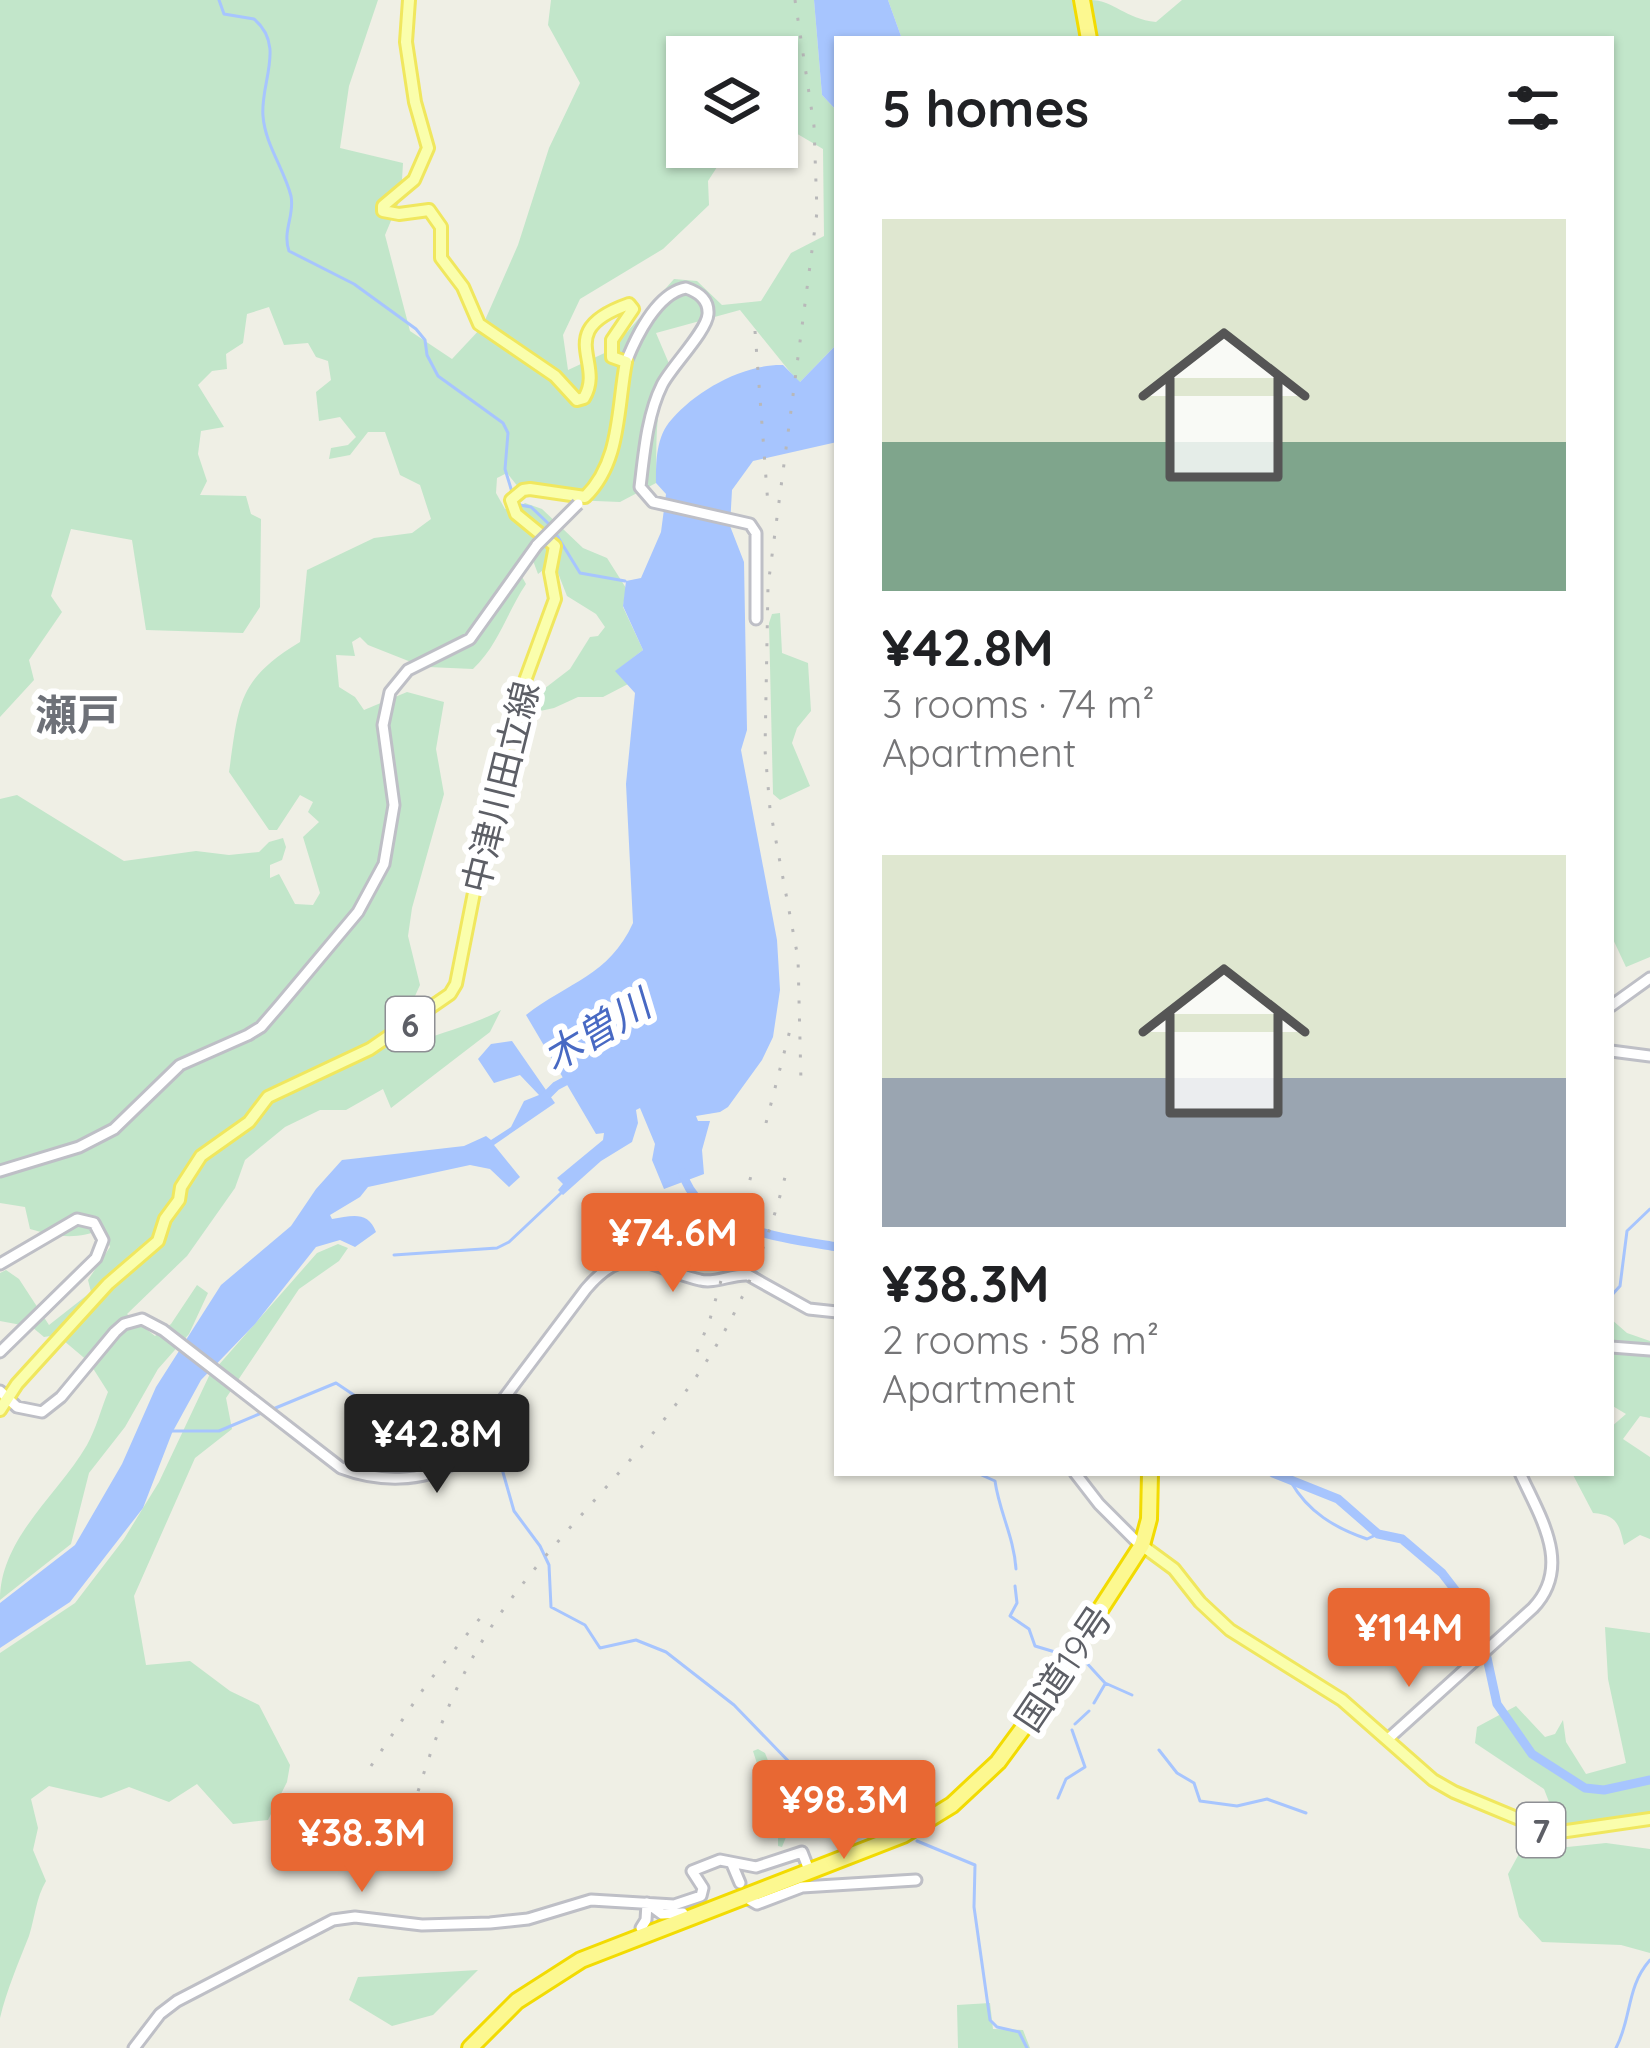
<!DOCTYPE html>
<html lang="en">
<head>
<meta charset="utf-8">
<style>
	body { margin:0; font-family:Quicksand,"Noto Sans JP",sans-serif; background:#f2f2f2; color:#202124; height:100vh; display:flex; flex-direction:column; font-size:45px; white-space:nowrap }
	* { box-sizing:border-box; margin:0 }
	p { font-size:39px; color:#757577 }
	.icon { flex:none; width:66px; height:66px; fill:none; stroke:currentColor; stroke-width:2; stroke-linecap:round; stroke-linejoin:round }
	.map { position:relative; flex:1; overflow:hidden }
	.panel { position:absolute; left:834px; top:36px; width:780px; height:1440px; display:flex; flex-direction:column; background:#fff; border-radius:0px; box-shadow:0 3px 9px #0004 }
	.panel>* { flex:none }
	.controls { position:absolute; left:666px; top:36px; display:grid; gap:24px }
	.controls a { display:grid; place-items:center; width:132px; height:132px; border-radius:0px; background:#fff; box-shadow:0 3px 9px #0004; font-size:60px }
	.price { position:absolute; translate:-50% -102px; padding:0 27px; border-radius:12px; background:#e86833; color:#fff; font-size:39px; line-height:78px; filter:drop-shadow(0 3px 6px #0008) }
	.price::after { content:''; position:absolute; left:50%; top:72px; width:36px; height:27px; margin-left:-18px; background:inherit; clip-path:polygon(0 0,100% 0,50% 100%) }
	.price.current { background:#222; color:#fff }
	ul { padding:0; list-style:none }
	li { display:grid; align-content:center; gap:24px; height:636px; padding:0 48px }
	li span { display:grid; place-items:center; height:372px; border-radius:0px; color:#555 }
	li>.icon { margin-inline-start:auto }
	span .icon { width:216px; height:216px; fill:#fffc; stroke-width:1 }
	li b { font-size:51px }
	h2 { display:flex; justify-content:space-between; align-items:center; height:144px; padding:0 48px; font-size:51px }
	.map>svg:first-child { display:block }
	.green { fill:#c2e6ca; fill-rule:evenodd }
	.water { fill:#a7c5fe }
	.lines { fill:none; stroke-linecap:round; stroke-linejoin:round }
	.stream { stroke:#a7c5fe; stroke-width:3 }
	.river { stroke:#a7c5fe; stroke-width:9 }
	.secondary-casing { stroke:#bebfc6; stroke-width:15 }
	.primary-casing { stroke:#f0e75e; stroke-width:16 }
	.highway-casing { stroke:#f2db02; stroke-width:20 }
	.secondary { stroke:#fff; stroke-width:9 }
	.primary { stroke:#fafeac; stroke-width:10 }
	.highway { stroke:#fcf890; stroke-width:14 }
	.rail { stroke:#b8b8b9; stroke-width:3; stroke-dasharray:3 15; stroke-linecap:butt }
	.secondary-bridge-casing { stroke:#bebfc6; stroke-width:15; stroke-linecap:butt }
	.secondary-bridge { stroke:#fff; stroke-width:9 }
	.labels { text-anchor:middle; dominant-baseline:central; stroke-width:12; stroke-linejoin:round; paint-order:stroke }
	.shield { fill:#fff; stroke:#8e8f94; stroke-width:3 }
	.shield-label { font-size:33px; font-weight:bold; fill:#5d5f66 }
	.street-label { font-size:36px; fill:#5d5f66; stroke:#fff }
	.water-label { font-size:39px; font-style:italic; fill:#4869c3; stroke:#fff }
	.quarter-label { font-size:42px; font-weight:bold; fill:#6e7178; stroke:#fff }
</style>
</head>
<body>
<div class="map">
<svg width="1650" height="2048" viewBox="0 0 1650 2048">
	<rect width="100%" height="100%" fill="#efefe5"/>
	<path class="green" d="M0,0H378L349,86L340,148L403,163L401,197L385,235L410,331L452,359L482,327L518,245L549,148L580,83L548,25L551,0H814L822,95L837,111V344L799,383L740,310L656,333L670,366C654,415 657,433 656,483L620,502L571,500L519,488L507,473L497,478L496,493L505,509L518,508L525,503L542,509L583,548L607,558L626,588L623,607L643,650L616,671L630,683L603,697H578L554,708L526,714L527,702L570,669L590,637L598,636L605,627L596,614L567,596L556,568L547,567L538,574L532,558L524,552L515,564L526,584C506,614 499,644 473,669L428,667L422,656L411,662L368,645L360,637L352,642L355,656L336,655L339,687L355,697L364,710L407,692L444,702L436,749L444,794L412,908L408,936L420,985L401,1027L415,1043C445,1031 474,1025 501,1010L490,1032L391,1108L383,1089L346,1110H320L285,1127L245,1160L235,1188L187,1256L127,1314L155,1336L171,1324L197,1285L208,1293L189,1334L158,1369L125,1427L89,1473L71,1544L0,1600C0,1538 58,1495 87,1445C96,1429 101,1409 108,1392L89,1362L57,1335L44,1337L32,1327L0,1321V1273L6,1270L19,1279L49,1325L91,1292L88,1280L110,1247L103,1229C76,1240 58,1237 30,1229L25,1207L0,1203V799L17,795L124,861L196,851L229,855L259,852L269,842L283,838L286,847L282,860L270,865V878L279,874L295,904L313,905L320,893L303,837L319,822L308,812L313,802L300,795L277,830H269L229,772C239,704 237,680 300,642L307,570L374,538L412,533L431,519L420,485L400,475L385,432H368L350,455L329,459L331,448L348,445L356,437L340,417L319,421L316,392L331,380L328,361L316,357L308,343L284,345L269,307L247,314L243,343L226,354L227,369L212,371L198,385L224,427L201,431L198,454L207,481L200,495L246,496L251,514L261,519L260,607L243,633L146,630L132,540L71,529L51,596L62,612L29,660L34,680L0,717ZM687,57H777V122L823,149L824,236L791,253L761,301L722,305L697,281L674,279L611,350L568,370L563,335L580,299L663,249L709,205L708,181L730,147H687Z
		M888,0H1072L1081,39H902Z
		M1090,0C1114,0 1125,19 1156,22L1182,0H1650V957L1626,967L1611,935V39H1097Z
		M780,613L782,653L808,663L811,711L797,728L792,743L810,786L780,800L773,794L769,623L772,614Z
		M338,1244L348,1248L339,1261L299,1289L226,1398L232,1429L195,1458L134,1596L146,1665L190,1661L230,1691L259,1705L290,1765L287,1782L268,1820L233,1824L197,1784L169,1802L129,1787L101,1798L49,1786L31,1799L38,1828L33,1850L46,1881C36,1898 35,1917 29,1936C18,1964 7,1989 0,2018V1653L75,1603L124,1539L159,1482L209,1376L317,1253Z
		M1611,1319L1627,1333L1650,1341V1418L1640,1416L1623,1439L1650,1457V1539L1640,1535L1624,1545C1619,1524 1617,1515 1593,1513L1572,1473H1611V1427L1626,1414L1611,1405Z
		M1605,1627L1650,1633V1814L1556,1829L1537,1825L1556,1820L1544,1789L1475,1743L1477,1727L1516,1706L1545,1737L1555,1734L1563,1720L1566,1742L1586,1774L1626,1763L1608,1679Z
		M758,1749L765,1753L783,1798L790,1800L786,1819L791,1825L782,1847L778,1846V1837H769L765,1813L760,1812L765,1789L753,1751Z
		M1606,1843L1650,1849V1953L1621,1945L1542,1942L1519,1917L1508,1874L1520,1852Z
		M478,1970L433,2015L392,2026L349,2000L358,1977Z
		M990,2003L993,2029L1023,2030L1030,2048H958L957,2005Z"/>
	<path class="water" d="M814,0H888L902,39H837V111L822,95Z
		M837,344V442L753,461L732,490L730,526L744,562L747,730L741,750L777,940L780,990L773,1037L762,1060L728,1107L720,1112L696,1116L698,1121H710L702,1150L704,1174L664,1189L652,1160L655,1144L640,1108L636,1110L638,1123L632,1142L601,1161L563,1195L558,1190L563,1184L557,1178L603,1140L604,1133L596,1134L526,1015C568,982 609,976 633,923L626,784L635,693L615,671L643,650L623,606L626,581L641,578L661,532L666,494L656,483C656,461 656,436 672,419C697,390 744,364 783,365L800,382Z
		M512,1041L555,1103L494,1145L520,1177L509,1187L490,1169L470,1165L368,1187L360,1197L330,1215L332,1219C351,1216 368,1210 376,1232L355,1247L340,1240L316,1247L255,1324L201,1380L172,1433L143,1508L70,1602L0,1648V1603L75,1545L122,1464L156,1387L221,1285L291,1226L316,1189L342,1160L464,1146L486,1136L491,1140L511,1127L524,1101L539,1095L520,1075L494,1083L478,1059L491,1044Z"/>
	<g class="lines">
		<path class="stream" d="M219,0L224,14L254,19C286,46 260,82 263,116C265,144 284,169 291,196C295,215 282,231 289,251L354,284L416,329L425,340L427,355L438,376L503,423L508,433L505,469L512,492
			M517,501L520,505L531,507L551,526
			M556,534L580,573L625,581
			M740,1228C739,1269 754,1271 786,1291
			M394,1255L497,1248L509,1242L561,1193
			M1611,1296L1620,1286L1627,1231L1650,1209
			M273,1409L336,1383L421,1440L454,1455
			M170,1431H219L264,1412
			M463,1456H485L502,1469L514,1511L540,1546L549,1565L551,1607L585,1625L600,1648L636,1640L666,1652L734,1705L824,1798L842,1826L857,1832L885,1825
			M977,1473L995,1481C999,1511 1014,1537 1016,1569
			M1291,1482C1308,1512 1335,1528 1367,1539L1378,1534
			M1015,1586L1017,1603L1010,1616L1029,1629L1035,1646L1055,1652
			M1083,1659L1105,1683L1132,1695
			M1094,1703L1105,1684
			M1075,1724L1089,1711
			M1159,1750L1177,1773L1194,1783L1200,1801L1237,1806L1267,1799L1306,1813
			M1058,1798L1066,1779L1085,1767L1072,1730
			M917,1841L975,1865L974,1907L990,2020L997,2027L1019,2032L1027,2048
			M1616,2048C1632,2018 1626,1987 1650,1960"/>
		<path class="river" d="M543,1099L556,1086L573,1077
			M683,1173C697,1229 789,1239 837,1247
			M1273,1473L1338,1499L1378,1534L1402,1539L1442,1573L1479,1621L1497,1704L1532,1754L1585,1788L1604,1790L1650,1780"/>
		<g class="secondary-casing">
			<path id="secondary" d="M626,362C636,337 657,293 686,288C698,292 709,299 708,314C707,331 671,367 662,385C647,415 644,454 640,487L653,502L750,524L756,533V619
				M1611,1006L1650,978
				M1611,1051L1650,1056
				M0,1171L79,1147L114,1129L180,1065L248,1035L261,1027L280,1005L358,912L384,864L394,805L383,725L390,692L408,670L470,639L537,545
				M0,1264L77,1219L94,1223L103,1240L96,1258L0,1352
				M1611,1347L1650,1350
				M0,1391L17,1407L42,1412L61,1397L115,1332L124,1324L142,1319L163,1330L341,1468C378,1482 422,1483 456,1462L586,1289C629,1238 651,1269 700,1280C715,1284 731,1274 748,1275L809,1309L837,1312
				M1075,1473L1099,1504L1136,1541
				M1388,1739L1533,1608C1573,1566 1540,1517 1520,1473
				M732,1864L740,1883
				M750,1900L757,1904L802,1887L916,1880
				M647,1903L662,1914L683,1913
				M641,1928L646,1920L647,1903
				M134,2048L160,2014L177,2001L333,1920L355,1917L422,1925L490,1923L528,1919L591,1900L674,1905L701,1896L703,1888L692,1871L720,1860L756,1867L802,1852L807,1865"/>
		</g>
		<g class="primary-casing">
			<path id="primary" d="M0,1410L17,1384L108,1284L158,1241L165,1219L179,1200L181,1187L201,1156L249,1122L268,1097L370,1049L450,994L456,984L505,735L555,599L550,572L555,546L516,514L511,500L523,490L530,489L585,497C621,462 617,409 626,362L612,357V340L633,309L629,304C552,331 606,362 584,398L577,400L555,376L479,324L463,287L441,258V227L429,210L399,214L383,211V206L414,180L428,148L415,102L406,42L409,0
				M1140,1544L1174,1569L1200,1602L1230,1630L1342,1700L1433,1780L1454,1792L1553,1833L1650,1819"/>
		</g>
		<g class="highway-casing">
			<path id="highway" d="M1082,0L1089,39
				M470,2048L517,2001L581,1960L903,1835L952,1805L998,1762L1026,1724L1142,1545L1149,1519L1150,1473"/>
		</g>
		<use href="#secondary" class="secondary"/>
		<use href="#primary" class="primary"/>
		<use href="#highway" class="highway"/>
		<path class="rail" d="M795,0L814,126L817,212L768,586L765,750L770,809L798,958L801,1082
			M755,331L768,505
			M766,1123L790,1030
			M697,1352L710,1319L751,1176
			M371,1766L426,1685L485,1612
			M403,1843C425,1764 450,1685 498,1617C552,1540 623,1475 680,1399C730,1334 765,1257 785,1177"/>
		<g class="secondary-bridge-casing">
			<path id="secondary-bridge" d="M537,545L578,504"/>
		</g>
		<use href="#secondary-bridge" class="secondary-bridge"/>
	</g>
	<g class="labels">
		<g class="shield">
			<rect x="386" y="997" width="48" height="54" rx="9"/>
			<rect x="1517" y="1803" width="48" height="54" rx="9"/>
		</g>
		<g class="shield-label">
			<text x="410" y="1024">6</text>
			<text x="1541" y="1830">7</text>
		</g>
		<g class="street-label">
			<text transform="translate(500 787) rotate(-76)">中津川田立線</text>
			<text transform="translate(1063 1668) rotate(-56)">国道19号</text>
		</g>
		<g class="water-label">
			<text transform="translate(596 1030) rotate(-31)">木曽川</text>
		</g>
		<g class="quarter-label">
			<text x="77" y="714">瀬戸</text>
		</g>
	</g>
</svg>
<div class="controls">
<a><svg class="icon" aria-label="layers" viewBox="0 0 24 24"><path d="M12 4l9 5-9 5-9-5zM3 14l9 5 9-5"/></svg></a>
</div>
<b class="price" style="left:673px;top:1295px">¥74.6M</b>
<b class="price current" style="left:437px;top:1496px">¥42.8M</b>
<b class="price" style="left:1409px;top:1690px">¥114M</b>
<b class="price" style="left:844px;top:1862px">¥98.3M</b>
<b class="price" style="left:362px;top:1895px">¥38.3M</b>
<section class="panel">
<h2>5 homes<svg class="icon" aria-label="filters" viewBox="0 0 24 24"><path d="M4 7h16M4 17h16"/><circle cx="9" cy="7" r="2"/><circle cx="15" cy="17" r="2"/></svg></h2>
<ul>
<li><span style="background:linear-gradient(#dfe7d0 60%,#7fa58c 0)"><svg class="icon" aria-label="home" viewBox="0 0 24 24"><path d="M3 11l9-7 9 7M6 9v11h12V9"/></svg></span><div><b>¥42.8M</b><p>3 rooms · 74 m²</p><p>Apartment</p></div></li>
<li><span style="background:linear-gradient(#dfe7d0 60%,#9aa5b1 0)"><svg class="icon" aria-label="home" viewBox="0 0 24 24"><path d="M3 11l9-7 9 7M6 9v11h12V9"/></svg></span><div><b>¥38.3M</b><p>2 rooms · 58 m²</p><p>Apartment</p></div></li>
</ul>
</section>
</div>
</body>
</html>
